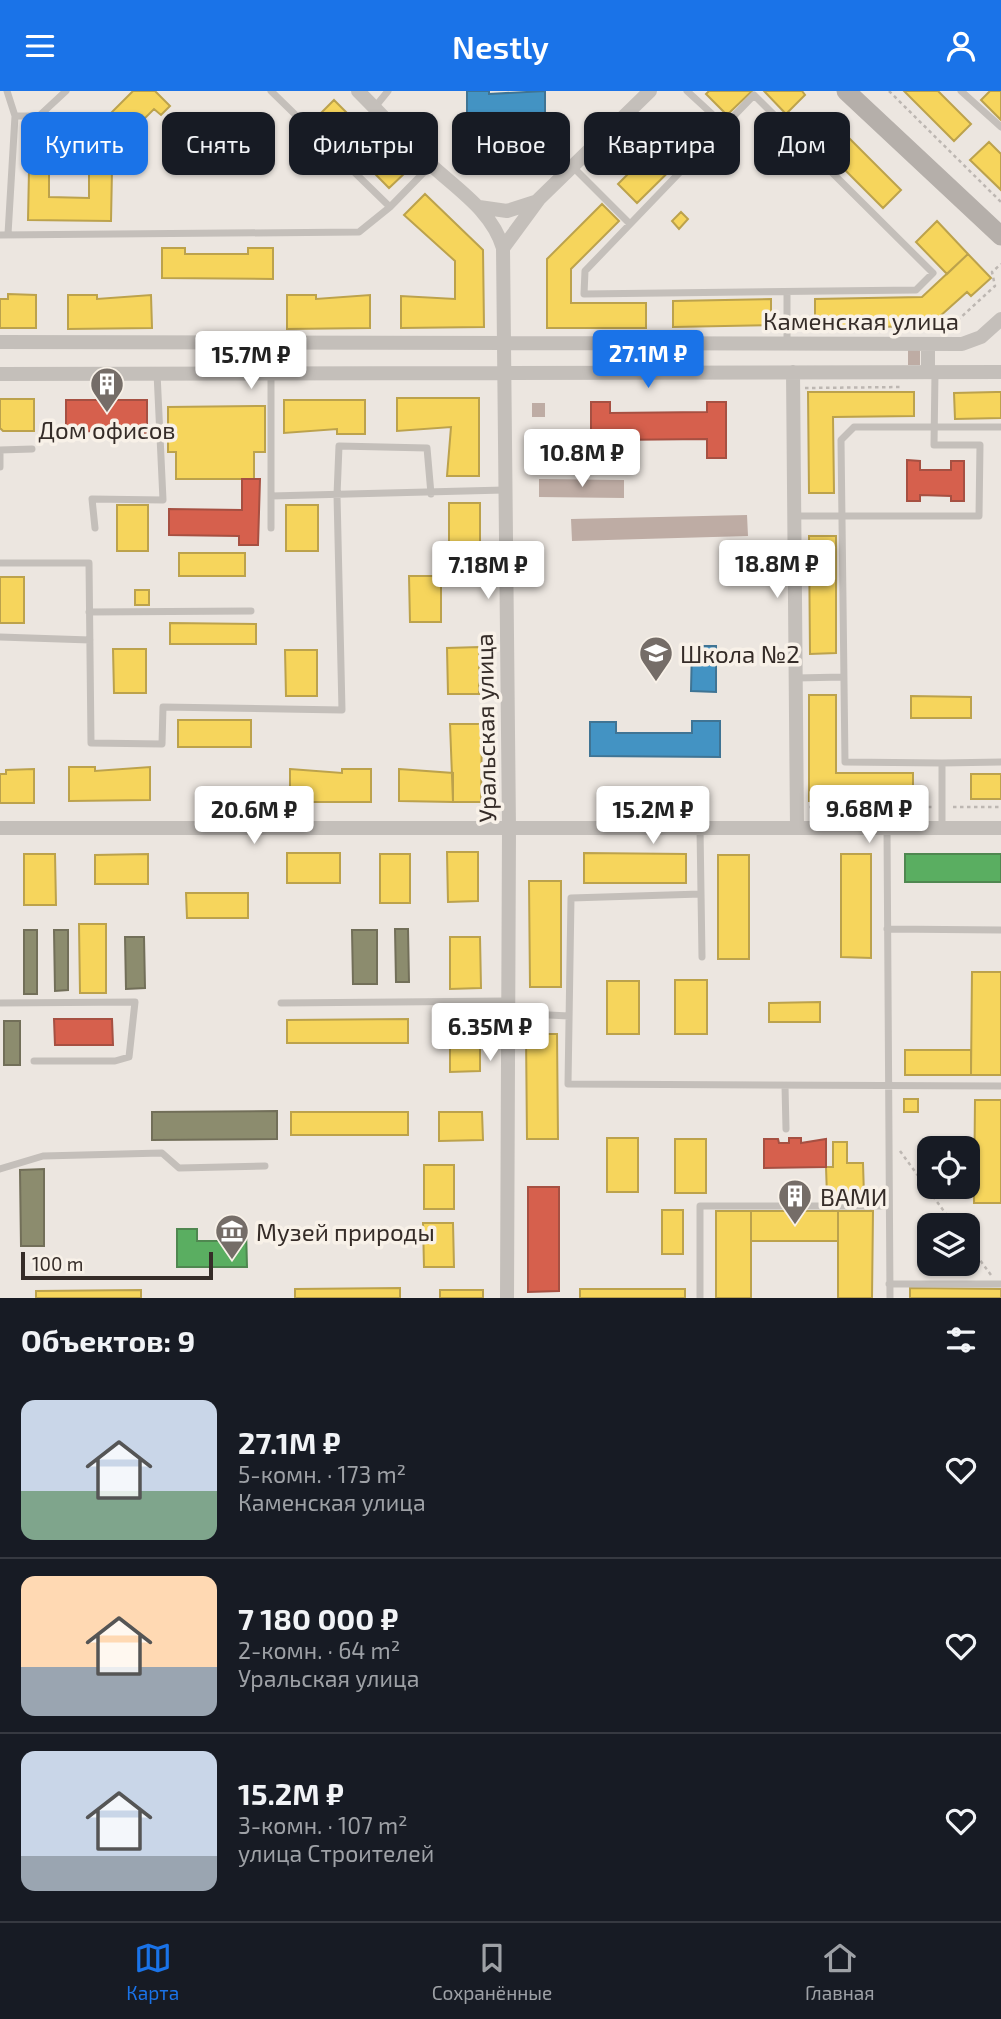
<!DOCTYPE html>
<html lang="ru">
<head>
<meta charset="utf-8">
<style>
	body { margin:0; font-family:"Exo 2",sans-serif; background:#20242c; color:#f1f3f6; height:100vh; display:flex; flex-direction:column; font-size:26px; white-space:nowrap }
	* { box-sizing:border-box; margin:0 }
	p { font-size:23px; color:#9ea1a6 }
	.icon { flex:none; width:38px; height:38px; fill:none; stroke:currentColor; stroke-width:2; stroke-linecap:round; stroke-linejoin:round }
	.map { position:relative; height:1207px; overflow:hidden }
	.sheet { display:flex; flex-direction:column; background:#171b24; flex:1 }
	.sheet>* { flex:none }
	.hud { position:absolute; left:21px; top:21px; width:959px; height:63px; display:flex; gap:14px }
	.fabs { position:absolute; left:917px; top:1045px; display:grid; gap:14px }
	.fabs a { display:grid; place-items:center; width:63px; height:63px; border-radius:14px; background:#171b24; box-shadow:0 2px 5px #0004; font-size:35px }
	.scale { position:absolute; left:21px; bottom:18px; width:192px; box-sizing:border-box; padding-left:7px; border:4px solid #352c28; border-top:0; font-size:19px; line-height:24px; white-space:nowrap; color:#352c28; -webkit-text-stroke:5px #f8f1e8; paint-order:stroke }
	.price { position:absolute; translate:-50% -60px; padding:0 16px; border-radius:7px; background:#fff; color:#222; font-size:23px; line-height:46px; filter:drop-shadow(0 2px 4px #0008) }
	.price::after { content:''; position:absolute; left:50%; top:42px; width:21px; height:16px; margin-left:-10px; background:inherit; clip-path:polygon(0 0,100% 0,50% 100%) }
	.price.selected { background:#1a73e8; color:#fff }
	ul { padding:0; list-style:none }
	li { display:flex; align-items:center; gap:21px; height:175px; padding:0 21px }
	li+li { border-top:2px solid #363941 }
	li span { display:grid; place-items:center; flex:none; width:196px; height:140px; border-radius:14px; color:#555 }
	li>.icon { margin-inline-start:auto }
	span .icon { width:84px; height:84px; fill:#fffc; stroke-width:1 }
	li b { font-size:30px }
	h2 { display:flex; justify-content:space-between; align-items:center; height:84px; padding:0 21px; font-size:30px }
	.chip { padding:0 24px; border-radius:14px; background:#171b24; box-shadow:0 2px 5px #0004; font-size:24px; line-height:63px }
	.chip.selected { background:#1a73e8; color:#fff }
	header { display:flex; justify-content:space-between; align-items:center; height:91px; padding:0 21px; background:#1a73e8; color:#fff; font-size:32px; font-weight:600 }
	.tab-bar { display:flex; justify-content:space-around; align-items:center; height:98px; border-top:2px solid #363941; background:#171b24; font-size:19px; color:#9ea1a6 }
	.tab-bar a { display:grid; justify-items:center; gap:4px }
	.tab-bar .selected { color:#1a73e8 }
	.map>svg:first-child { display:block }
	.homes { fill:#f6d55c; stroke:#bca24c; stroke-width:2 }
	.shops { fill:#d6604d; stroke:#a65042; stroke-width:2 }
	.schools { fill:#4393c3; stroke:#3f7494; stroke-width:2 }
	.public { fill:#5aae61; stroke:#4f8750; stroke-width:2 }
	.industry { fill:#8c8c6e; stroke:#726f59; stroke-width:2 }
	.building { fill:#beaca4 }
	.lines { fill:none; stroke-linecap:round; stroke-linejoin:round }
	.path { stroke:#bdb7b2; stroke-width:2.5; stroke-dasharray:3.5 3.5; stroke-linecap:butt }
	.lane { stroke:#c4bfba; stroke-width:7 }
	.street { stroke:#c4bfba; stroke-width:14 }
	.secondary { stroke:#b5afaa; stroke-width:19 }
	.labels { text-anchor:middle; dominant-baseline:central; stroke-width:7; stroke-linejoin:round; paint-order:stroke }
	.street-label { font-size:24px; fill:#352c28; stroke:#f8f1e8 }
	.poi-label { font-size:24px; fill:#352c28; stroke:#f8f1e8; text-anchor:start }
</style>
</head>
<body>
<header><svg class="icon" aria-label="menu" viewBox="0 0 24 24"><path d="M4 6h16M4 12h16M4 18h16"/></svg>Nestly<svg class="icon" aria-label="person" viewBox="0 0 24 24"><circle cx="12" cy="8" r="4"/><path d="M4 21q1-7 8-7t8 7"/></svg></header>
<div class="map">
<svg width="1001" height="1207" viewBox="0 0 1001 1207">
	<rect width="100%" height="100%" fill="#ece6e0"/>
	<path class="homes" d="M133,0H155L170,15L161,24L154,18L133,39L139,45L131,54L105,28Z
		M709,0H752L727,24L706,3Z
		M764,0H802L805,4L786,23Z
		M904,0H938L971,33L954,50Z
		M990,0H1001V29L981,9Z
		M334,9L406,81L389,97L318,25Z
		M688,23L707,43L637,112L618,93Z
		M831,29L901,99L883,117L813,47Z
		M989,51L1001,63V99L970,69Z
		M29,79H49V106L89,107V79H112L111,130L28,129Z
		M425,103L483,159L484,236L401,237V205L455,208V170L404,124Z
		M602,113L619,130L571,178V212H646V237H547V168Z
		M681,121L688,128L679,138L672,130Z
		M937,130L968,163L947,183L916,151Z
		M162,157H185V163H248V157H273V188L162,187Z
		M968,163L991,187L971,205L967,201L929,235L815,237V208L922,206Z
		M8,203L36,204V237H0V208H8Z
		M68,204H97V208L151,204L152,237L68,238Z
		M287,204H316V208L370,204V237L287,238Z
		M771,208V234L673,236V210Z
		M808,301H914V325L833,326L834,402H809Z
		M996,301H1001V327L955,328L954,302Z
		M397,307H479V385H447L451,336L397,340Z
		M0,308H34V340H3L0,337Z
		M284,309H365V343H337V338L284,342Z
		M265,315V361H254V388H176V361H168V316Z
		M449,412H480V458H449Z
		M117,414H148V460H117Z
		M286,414H318V460H286Z
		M809,445H836V562L810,563Z
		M179,462H245V485H179Z
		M409,485H441V531H410Z
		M0,486H24V532H0Z
		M135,499H149V514H135Z
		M170,532L256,533V553H170Z
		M479,556V603H448L447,557Z
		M113,558H146V602H114Z
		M285,559H317V605H286Z
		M809,604H836V682H913V709L809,710Z
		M911,605L971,606V627H911Z
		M178,629H251V656H178Z
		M450,633H482L481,711H453Z
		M69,676H95V680L150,676V709L69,710Z
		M34,678V712H0V683H6V679Z
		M290,678L342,682V678H371V711H290Z
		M399,678L453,682V711L399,710Z
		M971,683H1001V708H971Z
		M447,761H478V810L448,811Z
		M287,762H340V792H287Z
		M584,762L686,763V792H584Z
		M24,763H55L56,814H24Z
		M148,763V793H95V764Z
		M380,763H410V812H380Z
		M841,763H871V867L841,866Z
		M718,764H749V868H718Z
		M529,790H561V896H530Z
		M186,802H248V827H187Z
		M79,833H106V902H80Z
		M450,846H480L481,897L450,898Z
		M972,881H1001V984H971Z
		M675,889H707V943H675Z
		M607,890H639V943H607Z
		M820,911V931H769V912Z
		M408,928V952H287V929Z
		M450,929H480V980L450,981Z
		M526,943H557L558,1048H527Z
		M905,959H971V984H905Z
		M904,1008H918V1021H904Z
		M975,1009H1001V1112H974Z
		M291,1021H408V1044H291Z
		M439,1021H482L483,1049L439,1050Z
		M607,1047H638V1101H607Z
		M675,1048H706V1102H675Z
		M833,1051H847V1072H863L864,1105H827L826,1076H833Z
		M424,1074H454V1118H424Z
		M662,1119H683V1163H662Z
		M716,1120H751V1207H716Z
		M751,1120H838V1150H751Z
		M838,1120H873L872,1207H838Z
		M423,1132H453L454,1176H424Z
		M400,1197V1207H295V1198Z
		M910,1197L1001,1198V1207H910Z
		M580,1198H685V1207H580Z
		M141,1199V1207H36V1200Z
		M440,1199H483V1207H440Z"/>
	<path class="shops" d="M66,309H147V342L119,343V338L66,342Z
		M591,311H610V322L707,321V311H726V367H707V348L608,349V366L591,367Z
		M907,369L920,370V379H951V370H964V410H951V405L920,404V410H907Z
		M242,388H260L258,454H239V445L169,444V418L242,419Z
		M54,928H112L113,954H55Z
		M789,1047H801V1052L826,1048V1076L764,1077V1048H778L779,1052H789Z
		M528,1096H559V1200L528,1201Z"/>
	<path class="schools" d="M467,0H489V3L545,0V34H467Z
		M692,555H716V601L691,600Z
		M692,630H720V666L590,665V631H616V642H692Z"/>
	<path class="public" d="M905,763H1001V791H905Z
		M225,1137H246L247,1176H177V1138H197V1150H225Z"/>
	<path class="industry" d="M395,838H408L409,891H396Z
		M24,839H37V903H24Z
		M54,839H68V899L55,900Z
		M352,839H377V893H353Z
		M125,846H144L145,897L126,898Z
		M4,930H20V974H4Z
		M277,1020V1048L152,1049V1021Z
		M44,1078V1155H21L20,1079Z"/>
	<path class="building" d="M908,258H920V274H908Z
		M532,312H545V326H532Z
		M539,388L624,389V407L539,406Z
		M747,424L748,445L572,450L571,428Z"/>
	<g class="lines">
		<path class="path" d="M889,0L1001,111
			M947,239L995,195L992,181L1001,173
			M805,297L903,296
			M809,716H932
			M953,716H1001
			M900,1060L954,1134
			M968,1153L991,1184"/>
		<path class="lane" d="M7,0L15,25L8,143
			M271,0L390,116
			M687,0L724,34
			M961,0L1001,36
			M754,4L933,182L916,199L584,203L585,180Z
			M375,16L388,0
			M15,25H39L66,0
			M573,76L630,133
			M0,144L359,141L390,116L431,74
			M787,201V252
			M271,283V405L504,399
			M0,376V359L32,358
			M794,425H979L980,354H934L935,282
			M95,437L92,408L163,409L157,282
			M271,437V405
			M0,472H89L91,652L162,653L163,616L342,619L337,404L339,355L427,357L431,403
			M89,521L251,520
			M0,546L90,549
			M796,587L843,586
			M942,672L845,671L841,349L854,336H1001
			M887,737L890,1207
			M942,737V672L1001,671
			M700,738L702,866
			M701,803L571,807L568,993L1001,995
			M887,838L1001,839
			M0,912L135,911L129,966L115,970H34
			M281,912L508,910
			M509,922L569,925
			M785,995L786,1038
			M0,1078L43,1065L162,1062L179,1077L265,1075
			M889,1193H1001
			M700,1207V1115H889"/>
		<path class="street" d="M358,0C382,24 405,49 430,73C458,99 492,120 503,157
			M479,116L507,120L535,111
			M0,251L962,253L981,246L1001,228
			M928,253V281
			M793,281L797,737
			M0,283L1001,281
			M0,737H1001
			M507,1207L509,738L503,157L539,108L650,0"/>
		<path class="secondary" d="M846,0L1001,145"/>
	</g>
	<defs>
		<g id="building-pin" transform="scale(1.75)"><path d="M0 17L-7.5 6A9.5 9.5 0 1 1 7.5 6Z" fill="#756d68" stroke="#f8f1e8"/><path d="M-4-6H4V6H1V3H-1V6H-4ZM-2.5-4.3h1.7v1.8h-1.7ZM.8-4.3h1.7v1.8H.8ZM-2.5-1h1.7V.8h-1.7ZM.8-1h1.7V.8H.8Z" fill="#fff"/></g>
		<g id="school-pin" transform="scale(1.75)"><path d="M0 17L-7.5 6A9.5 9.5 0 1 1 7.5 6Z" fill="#756d68" stroke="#f8f1e8"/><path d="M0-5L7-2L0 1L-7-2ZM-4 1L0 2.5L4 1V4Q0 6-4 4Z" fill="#fff"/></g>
		<g id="museum-pin" transform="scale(1.75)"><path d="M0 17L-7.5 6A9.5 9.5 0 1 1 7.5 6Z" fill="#756d68" stroke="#f8f1e8"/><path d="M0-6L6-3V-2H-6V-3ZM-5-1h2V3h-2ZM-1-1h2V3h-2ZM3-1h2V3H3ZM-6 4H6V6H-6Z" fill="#fff"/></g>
	</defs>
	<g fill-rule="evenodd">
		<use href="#building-pin" x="107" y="293"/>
		<use href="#school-pin" x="656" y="562"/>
		<use href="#building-pin" x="795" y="1105"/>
		<use href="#museum-pin" x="232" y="1140"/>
	</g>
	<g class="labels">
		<g class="street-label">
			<text x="861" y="229">Каменская улица</text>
			<text transform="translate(485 637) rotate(-91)">Уральская улица</text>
		</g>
		<g class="poi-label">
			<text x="107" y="338" text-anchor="middle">Дом офисов</text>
			<text x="680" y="562">Школа №2</text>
			<text x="820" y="1105">ВАМИ</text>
			<text x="256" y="1140">Музей природы</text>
		</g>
	</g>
</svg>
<div class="fabs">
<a><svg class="icon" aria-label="locate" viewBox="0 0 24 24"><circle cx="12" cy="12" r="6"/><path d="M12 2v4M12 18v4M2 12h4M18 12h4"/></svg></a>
<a><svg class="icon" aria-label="layers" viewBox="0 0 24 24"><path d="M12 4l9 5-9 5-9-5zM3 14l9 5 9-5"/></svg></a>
</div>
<div class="scale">100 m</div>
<b class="price selected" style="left:648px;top:299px">27.1M ₽</b>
<b class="price" style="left:251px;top:300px">15.7M ₽</b>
<b class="price" style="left:582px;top:398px">10.8M ₽</b>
<b class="price" style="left:777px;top:509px">18.8M ₽</b>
<b class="price" style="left:488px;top:510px">7.18M ₽</b>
<b class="price" style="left:869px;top:754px">9.68M ₽</b>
<b class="price" style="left:254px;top:755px">20.6M ₽</b>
<b class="price" style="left:653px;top:755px">15.2M ₽</b>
<b class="price" style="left:490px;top:972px">6.35M ₽</b>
<div class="hud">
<a class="chip selected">Купить</a>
<a class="chip">Снять</a>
<a class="chip">Фильтры</a>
<a class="chip">Новое</a>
<a class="chip">Квартира</a>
<a class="chip">Дом</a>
</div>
</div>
<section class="sheet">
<h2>Объектов: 9<svg class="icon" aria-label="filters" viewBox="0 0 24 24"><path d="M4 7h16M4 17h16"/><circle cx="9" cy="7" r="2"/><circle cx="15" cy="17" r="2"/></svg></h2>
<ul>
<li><span style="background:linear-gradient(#c9d6e8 65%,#7fa58c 0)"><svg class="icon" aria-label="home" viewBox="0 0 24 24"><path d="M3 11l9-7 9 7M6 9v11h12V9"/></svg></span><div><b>27.1M ₽</b><p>5-комн. · 173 m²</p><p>Каменская улица</p></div><svg class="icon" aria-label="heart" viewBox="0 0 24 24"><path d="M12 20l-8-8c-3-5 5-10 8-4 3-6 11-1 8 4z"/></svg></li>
<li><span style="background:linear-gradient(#ffd9b3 65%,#9aa5b1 0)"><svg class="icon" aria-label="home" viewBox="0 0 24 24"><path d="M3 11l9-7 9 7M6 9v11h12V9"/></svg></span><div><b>7 180 000 ₽</b><p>2-комн. · 64 m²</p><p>Уральская улица</p></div><svg class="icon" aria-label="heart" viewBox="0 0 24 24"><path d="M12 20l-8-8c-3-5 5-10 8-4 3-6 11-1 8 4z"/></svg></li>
<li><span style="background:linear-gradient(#c9d6e8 75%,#9aa5b1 0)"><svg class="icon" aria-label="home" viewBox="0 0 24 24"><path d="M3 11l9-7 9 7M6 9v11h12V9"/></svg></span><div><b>15.2M ₽</b><p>3-комн. · 107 m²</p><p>улица Строителей</p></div><svg class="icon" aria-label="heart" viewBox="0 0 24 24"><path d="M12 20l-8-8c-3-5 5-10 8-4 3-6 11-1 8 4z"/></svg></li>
</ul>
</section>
<nav class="tab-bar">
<a class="selected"><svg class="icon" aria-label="map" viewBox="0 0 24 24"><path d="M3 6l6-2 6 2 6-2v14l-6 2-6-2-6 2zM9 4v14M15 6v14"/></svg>Карта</a>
<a><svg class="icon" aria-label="saved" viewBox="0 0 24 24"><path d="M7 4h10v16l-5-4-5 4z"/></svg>Сохранённые</a>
<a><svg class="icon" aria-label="home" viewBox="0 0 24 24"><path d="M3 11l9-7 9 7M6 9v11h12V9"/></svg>Главная</a>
</nav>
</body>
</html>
